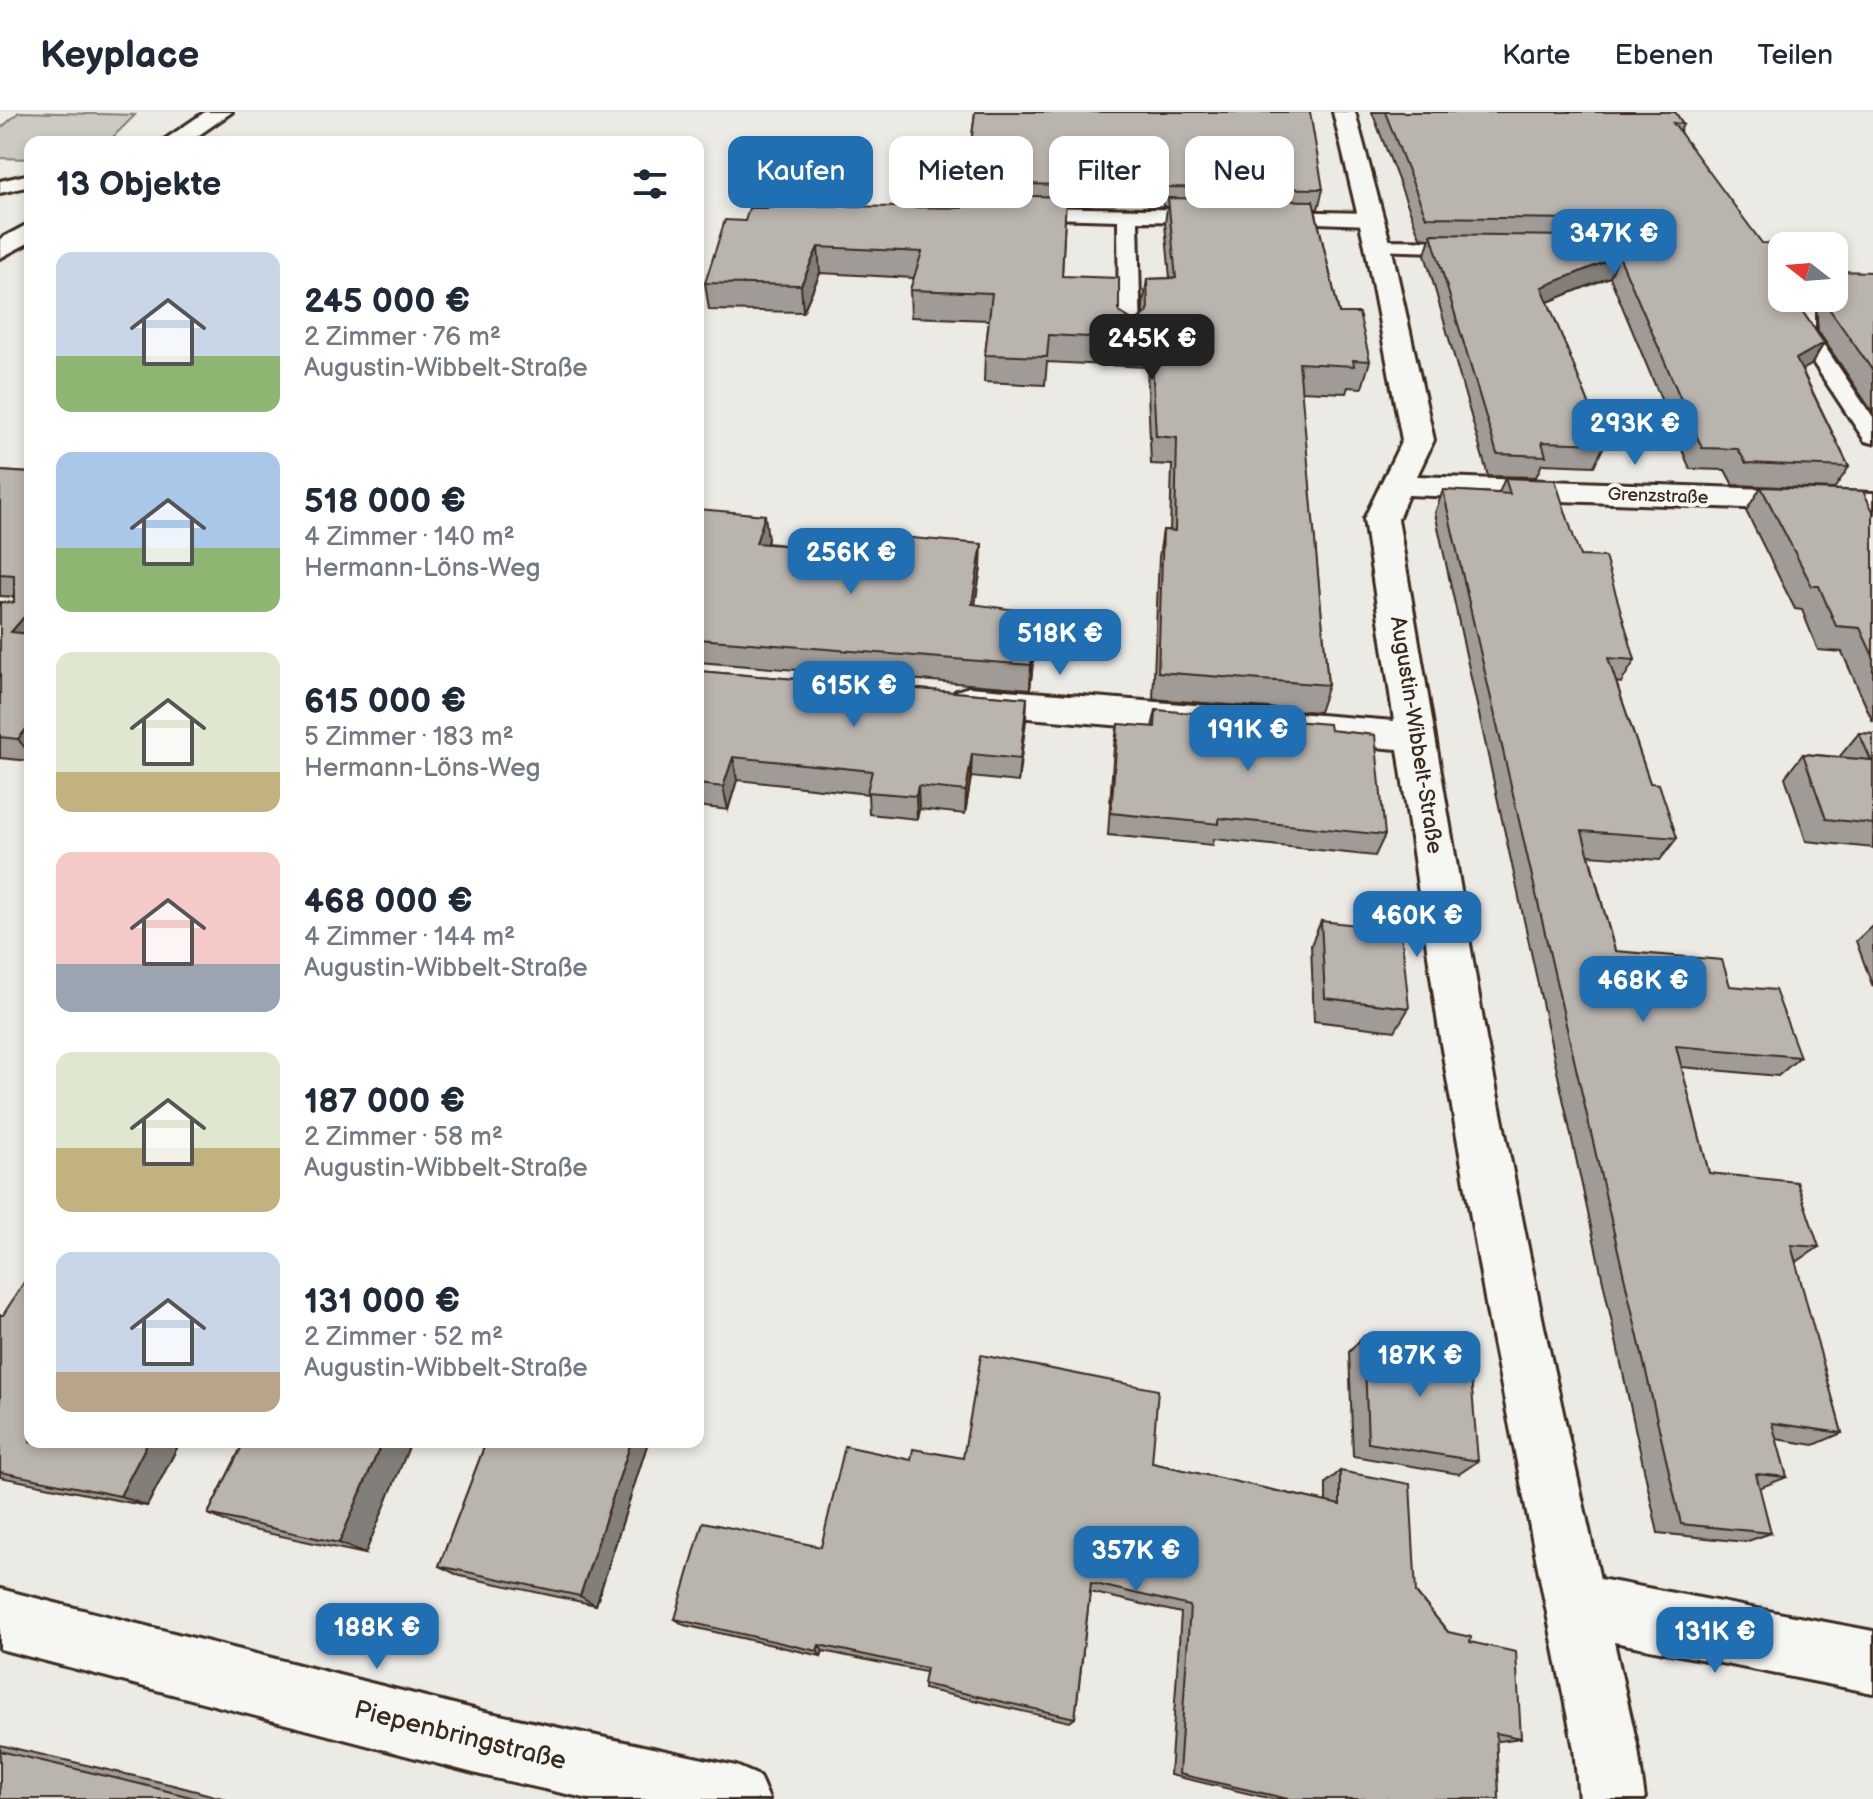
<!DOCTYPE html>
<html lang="de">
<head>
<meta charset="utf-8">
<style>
	body { margin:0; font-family:"Balsamiq Sans",sans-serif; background:#f6f6f7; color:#1f2937; height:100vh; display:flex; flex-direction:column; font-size:30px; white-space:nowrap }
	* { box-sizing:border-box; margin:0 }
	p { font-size:26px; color:#747a83 }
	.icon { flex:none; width:44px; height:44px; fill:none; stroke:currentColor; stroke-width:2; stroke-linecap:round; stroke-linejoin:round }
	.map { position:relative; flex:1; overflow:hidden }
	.panel { position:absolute; left:24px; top:24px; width:680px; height:1312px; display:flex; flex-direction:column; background:#fff; border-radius:16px; box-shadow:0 4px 12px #0003 }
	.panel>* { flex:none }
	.hud { position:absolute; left:728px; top:24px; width:760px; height:72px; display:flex; gap:16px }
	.needle { width:52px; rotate:287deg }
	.controls { position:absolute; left:1768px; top:120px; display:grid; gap:16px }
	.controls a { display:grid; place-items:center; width:80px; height:80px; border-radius:16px; background:#fff; box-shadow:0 4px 12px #0003; font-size:40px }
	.price { position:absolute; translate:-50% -68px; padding:0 18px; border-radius:16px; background:#1f6fb2; color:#fff; font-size:26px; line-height:52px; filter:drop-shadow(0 2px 4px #0008) }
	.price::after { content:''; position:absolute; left:50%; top:48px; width:24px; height:18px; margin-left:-12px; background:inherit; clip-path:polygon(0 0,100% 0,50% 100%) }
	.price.selected { background:#222; color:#fff }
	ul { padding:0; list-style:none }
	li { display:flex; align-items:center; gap:24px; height:200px; padding:0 32px }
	li span { display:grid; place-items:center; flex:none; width:224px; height:160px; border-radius:16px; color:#555 }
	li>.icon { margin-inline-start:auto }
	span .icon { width:96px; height:96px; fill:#fffc; stroke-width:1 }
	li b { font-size:34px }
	h2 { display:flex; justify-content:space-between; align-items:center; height:96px; padding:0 32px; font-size:34px }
	.chip { padding:0 28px; border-radius:16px; background:#fff; box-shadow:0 4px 12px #0003; font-size:28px; line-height:72px }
	.chip.selected { background:#1f6fb2; color:#fff }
	header { display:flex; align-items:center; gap:48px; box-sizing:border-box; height:112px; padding:0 40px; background:#fff; border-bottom:2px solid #e0e1e3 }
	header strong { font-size:38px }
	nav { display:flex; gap:44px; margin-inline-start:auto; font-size:28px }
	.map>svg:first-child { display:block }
	.green { fill:#cdcac4; stroke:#847a71; stroke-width:2 }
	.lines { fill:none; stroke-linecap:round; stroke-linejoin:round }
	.lane-casing { stroke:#3b2a1e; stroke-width:6 }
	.street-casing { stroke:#3b2a1e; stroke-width:6 }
	.secondary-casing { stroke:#3b2a1e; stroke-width:6 }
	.lane { fill:#f6f6f2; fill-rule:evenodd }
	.street { fill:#f6f6f2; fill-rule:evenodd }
	.secondary { fill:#f6f6f2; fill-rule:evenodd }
	.wall { fill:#a09b96; stroke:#3b2a1e; stroke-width:2; fill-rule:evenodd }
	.shaded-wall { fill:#827e7a; stroke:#3b2a1e; stroke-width:2 }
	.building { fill:#bab4ae; stroke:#3b2a1e; stroke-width:2 }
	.labels { text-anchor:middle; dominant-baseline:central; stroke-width:8; stroke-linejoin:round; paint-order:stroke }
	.far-street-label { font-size:18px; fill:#3b2a1e; stroke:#f6f6f2 }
	.street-label { font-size:22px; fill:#3b2a1e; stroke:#f6f6f2 }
	.near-street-label { font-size:26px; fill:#3b2a1e; stroke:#f6f6f2 }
</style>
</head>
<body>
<header>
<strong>Keyplace</strong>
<nav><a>Karte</a><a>Ebenen</a><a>Teilen</a></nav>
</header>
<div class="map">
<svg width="1873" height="1687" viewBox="0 0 1873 1687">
	<rect width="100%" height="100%" fill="#ebeae5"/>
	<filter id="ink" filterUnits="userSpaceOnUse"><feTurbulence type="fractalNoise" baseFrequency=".0125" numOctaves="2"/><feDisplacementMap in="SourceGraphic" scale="16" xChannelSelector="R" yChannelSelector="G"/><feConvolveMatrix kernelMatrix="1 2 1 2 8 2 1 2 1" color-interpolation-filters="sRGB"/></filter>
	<g filter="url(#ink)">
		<path class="green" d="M19,0L135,3L108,30H30V47L0,46V17Z"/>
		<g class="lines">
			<g class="lane-casing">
				<path id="lane" d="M30,62V74L0,81V69Z
					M1022,95L1213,98L1223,104L1213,110L1138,109L1141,227L1130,234L1119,227L1118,108L1015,105L1012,101L1015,97Z
					M1274,99L1369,101L1379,107L1369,113L1267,109L1264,105L1267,101Z
					M1378,128L1473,129L1483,135L1473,141L1371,138L1368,134Z
					M1804,189L1815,195V220L1873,306V331L1865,329L1793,220V195Z"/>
			</g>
			<g class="street-casing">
				<path id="street" d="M1333,0H1355L1391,134L1434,328L1417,364L1873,381V401L1408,383L1398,407L1486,926L1543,1210L1600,1467L1873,1519V1581L1614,1530L1638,1637L1645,1687H1579L1574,1637L1489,1210L1440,926L1398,637L969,601L956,597L950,588L956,579L969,575L1394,609L1364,407L1402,328L1365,134Z
					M0,1477L481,1599L736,1654L759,1664L769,1687H589L481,1663L0,1537Z"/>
			</g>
			<g class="secondary-casing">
				<path id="secondary" d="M205,0H232L189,30H161Z
					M30,111V130L0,146V127Z"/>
			</g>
			<use href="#lane" class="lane"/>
			<use href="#street" class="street"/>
			<use href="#secondary" class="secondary"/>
		</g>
		<path class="wall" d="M975,0L1323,77L1318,97H1315L1339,201L1370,249L1362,276L1348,275L1346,281L1301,279L1328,573L1319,600L1153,587L1159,445L1163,418H1170L1172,353L1151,352L1147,255L1047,250L1045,273L984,270L985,243L989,208L911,205L910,178L914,166L820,161L803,200L709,198L705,171L745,109L962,96L965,82ZM1066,82L1162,86L1163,94L1167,95L1165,112L1170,166L1147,167L1143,194V203L1135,210L1062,164Z
			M1372,0H1675L1683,12L1680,20L1782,186H1834L1873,160V301L1818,219L1816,192L1805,186L1802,188V199L1824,231L1811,253L1802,258L1849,355L1834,377L1733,373L1725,358L1690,357L1610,165L1548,190L1605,332L1594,354L1542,352L1536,365L1488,364L1425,142L1430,126L1420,125Z
			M0,359L30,361V649L0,646V490L14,491V485L0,484Z
			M1505,366L1580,444L1635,548L1621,571L1616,570L1650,671L1677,726L1660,748L1589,743L1615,839L1730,874L1800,945L1778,964L1681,955L1709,1061L1819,1135L1795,1151L1842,1321L1814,1333L1776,1327L1787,1365L1759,1376L1771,1421L1745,1430L1658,1421L1435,401L1443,378L1499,381Z
			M1761,375L1873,399V610L1842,540L1818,538L1802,498L1795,497L1746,399Z
			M698,397L768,427L767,431L981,456L975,492L1036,524L1030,577L698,550Z
			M698,559L1027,586L1018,670L971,665L965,702L919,697L917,707L869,702L868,682L737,668L728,698L698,694Z
			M1156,598L1330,618L1385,723L1375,744L1214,727L1213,733L1108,723L1114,634L1118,612L1152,615Z
			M1859,621L1873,622V736L1806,729L1785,665L1803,642L1840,645V644Z
			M1321,809L1409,896L1395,919L1314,909L1311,833Z
			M1873,813V875L1856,829Z
			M0,1203L30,1330H180L147,1394L0,1365Z
			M1364,1224L1478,1349L1459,1362L1353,1344L1349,1240Z
			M244,1330L365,1442L239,1415L208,1402Z
			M486,1330H648L596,1493L460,1464L439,1454Z
			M963,1346L1152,1351L1326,1390V1371L1340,1359L1416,1481L1448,1520L1470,1530L1521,1626L1500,1629L1496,1628L1499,1687H1272L1170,1663L1181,1501L1090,1480L1075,1606L1070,1610L924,1577L925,1560L823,1539L821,1544L684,1513L675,1507L821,1435L911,1348Z
			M0,1633L173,1673L226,1687H0Z"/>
		<path class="shaded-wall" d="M818,135L820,161L803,200L801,173Z
			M1619,144L1610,165L1533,196L1542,175Z
			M1824,231L1811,253L1784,268L1796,247Z
			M765,403L768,427L759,454L756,431Z
			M982,432L981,456L971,516L972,492Z
			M30,498V543L11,520Z
			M1038,501L1036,524L1030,577L1031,553Z
			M1027,586L1026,609L1018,670L1020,647Z
			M30,612V642L18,627Z
			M972,642L971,665L965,702L966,679Z
			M733,645L737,668L728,698L723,675Z
			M918,674L919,697L917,707L916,684Z
			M148,1330H180L147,1394L120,1384Z
			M382,1330H411L365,1442L339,1431Z
			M631,1330H648L596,1493L580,1484Z
			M819,1533L823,1539L821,1544L817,1539Z"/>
		<path class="building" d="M975,0H1310L1323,77L1166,75L1165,66L1067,62L1066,73L966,71Z
			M1385,0H1675L1683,12L1673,11L1762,131L1799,132L1800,134H1782V186H1802V199L1824,231L1796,247L1849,355L1746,351L1738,337L1702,336L1619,144L1542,175L1605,332L1542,330L1546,344L1497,342L1431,122L1576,124L1605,144L1619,138V133L1600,113L1579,107L1426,105Z
			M964,82L1066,85L1062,164L1119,166V200L1135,210L1148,200L1147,167L1176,166L1168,86L1313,89L1339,201H1359L1370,249L1353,248L1354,254L1299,251L1328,573L1158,560L1163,418L1175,419L1177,326L1156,324L1151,228L1049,223L1047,245L985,243L992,181L910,178L922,140L818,135L801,173L705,171L725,108L745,109L749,96H772L773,93L962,96Z
			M1834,159L1873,160V259L1830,198V186H1834Z
			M0,359L30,361V498L11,520L30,522V612L18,627L0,625V490L14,491V463L0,462Z
			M1505,366L1555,368L1580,444L1605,445L1635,548L1608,546L1650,671L1659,672L1677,726L1582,719L1615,839L1722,848L1730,874L1775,878L1800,945L1676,934L1709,1061L1797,1070L1819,1135L1791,1133L1842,1321L1772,1311L1787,1365L1756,1362L1771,1421L1681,1412L1443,378L1510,382Z
			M1761,375L1863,379L1873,399V544L1860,516L1836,514L1819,474H1812Z
			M698,397L765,403L756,431L861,439L865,422L982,432L972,492L1038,501L1031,553L698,527Z
			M698,559L1027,586L1020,647L972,642L966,679L918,674L916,684L867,680L872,659L733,645L723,675L698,672Z
			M1156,598L1329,612L1330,618L1375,623L1385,723L1219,706V712L1111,701L1118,612L1155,615Z
			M1859,621L1873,622V712L1826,707L1803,642L1871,648Z
			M1321,809L1401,818L1409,896L1325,886Z
			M30,1161V1330H148L120,1384L0,1360V1203H3Z
			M1364,1224L1469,1241L1478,1349L1368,1331Z
			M981,1243L1158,1278L1152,1351L1340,1393V1359L1410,1372L1416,1481L1448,1520L1471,1525L1470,1530L1516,1540L1521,1626L1496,1621L1499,1687H1288L1179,1662L1190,1494L1091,1471L1075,1606L923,1572L926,1556L819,1533L817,1539L675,1507L703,1410L821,1435L845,1334L911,1348L913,1337L963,1346Z
			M244,1330H382L339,1431L208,1402Z
			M486,1330H631L580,1484L439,1454Z
			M0,1639L140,1672L198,1687H0Z"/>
	</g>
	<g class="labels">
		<g class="far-street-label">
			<text transform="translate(1658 384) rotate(2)">Grenzstraße</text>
		</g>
		<g class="street-label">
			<text transform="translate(1416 623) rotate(81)">Augustin-Wibbelt-Straße</text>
		</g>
		<g class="near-street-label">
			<text transform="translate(460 1624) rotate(14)">Piepenbringstraße</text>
		</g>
	</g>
</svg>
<div class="controls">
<a><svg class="needle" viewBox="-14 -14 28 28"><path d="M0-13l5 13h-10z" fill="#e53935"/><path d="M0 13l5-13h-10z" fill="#747a83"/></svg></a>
</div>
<b class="price" style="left:1614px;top:165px">347K €</b>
<b class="price selected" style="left:1152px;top:270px">245K €</b>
<b class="price" style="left:1635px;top:355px">293K €</b>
<b class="price" style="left:851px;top:484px">256K €</b>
<b class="price" style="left:1060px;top:565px">518K €</b>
<b class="price" style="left:854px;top:617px">615K €</b>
<b class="price" style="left:1248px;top:661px">191K €</b>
<b class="price" style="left:1417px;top:847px">460K €</b>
<b class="price" style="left:1643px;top:912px">468K €</b>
<b class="price" style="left:1420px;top:1287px">187K €</b>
<b class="price" style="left:1136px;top:1482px">357K €</b>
<b class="price" style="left:377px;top:1559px">188K €</b>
<b class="price" style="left:1715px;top:1563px">131K €</b>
<div class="hud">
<a class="chip selected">Kaufen</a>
<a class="chip">Mieten</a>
<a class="chip">Filter</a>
<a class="chip">Neu</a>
</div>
<section class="panel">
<h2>13 Objekte<svg class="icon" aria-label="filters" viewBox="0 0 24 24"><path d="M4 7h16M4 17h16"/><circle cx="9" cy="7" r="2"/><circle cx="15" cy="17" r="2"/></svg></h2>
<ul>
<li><span style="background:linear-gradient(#c9d6e8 65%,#8fb573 0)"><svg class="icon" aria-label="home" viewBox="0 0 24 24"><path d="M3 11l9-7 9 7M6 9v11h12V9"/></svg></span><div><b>245 000 €</b><p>2 Zimmer · 76 m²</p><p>Augustin-Wibbelt-Straße</p></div></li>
<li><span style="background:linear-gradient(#a9c7e8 60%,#8fb573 0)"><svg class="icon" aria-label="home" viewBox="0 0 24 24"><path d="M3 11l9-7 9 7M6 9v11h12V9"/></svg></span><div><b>518 000 €</b><p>4 Zimmer · 140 m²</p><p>Hermann-Löns-Weg</p></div></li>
<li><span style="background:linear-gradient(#dfe7d0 75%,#c2b280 0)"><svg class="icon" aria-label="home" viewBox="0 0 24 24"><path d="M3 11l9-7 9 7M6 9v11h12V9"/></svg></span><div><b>615 000 €</b><p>5 Zimmer · 183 m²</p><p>Hermann-Löns-Weg</p></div></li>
<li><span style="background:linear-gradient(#f6c9c9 70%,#9aa5b1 0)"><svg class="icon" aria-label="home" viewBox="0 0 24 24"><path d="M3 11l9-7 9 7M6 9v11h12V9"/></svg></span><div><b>468 000 €</b><p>4 Zimmer · 144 m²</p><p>Augustin-Wibbelt-Straße</p></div></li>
<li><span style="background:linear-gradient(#dfe7d0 60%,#c2b280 0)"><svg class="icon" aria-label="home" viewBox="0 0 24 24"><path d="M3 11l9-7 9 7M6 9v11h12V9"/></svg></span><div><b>187 000 €</b><p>2 Zimmer · 58 m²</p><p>Augustin-Wibbelt-Straße</p></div></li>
<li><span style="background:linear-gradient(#c9d6e8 75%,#b9a48a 0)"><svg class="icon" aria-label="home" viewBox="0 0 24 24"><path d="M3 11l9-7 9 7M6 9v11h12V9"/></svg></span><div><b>131 000 €</b><p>2 Zimmer · 52 m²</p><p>Augustin-Wibbelt-Straße</p></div></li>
</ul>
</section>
</div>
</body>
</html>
